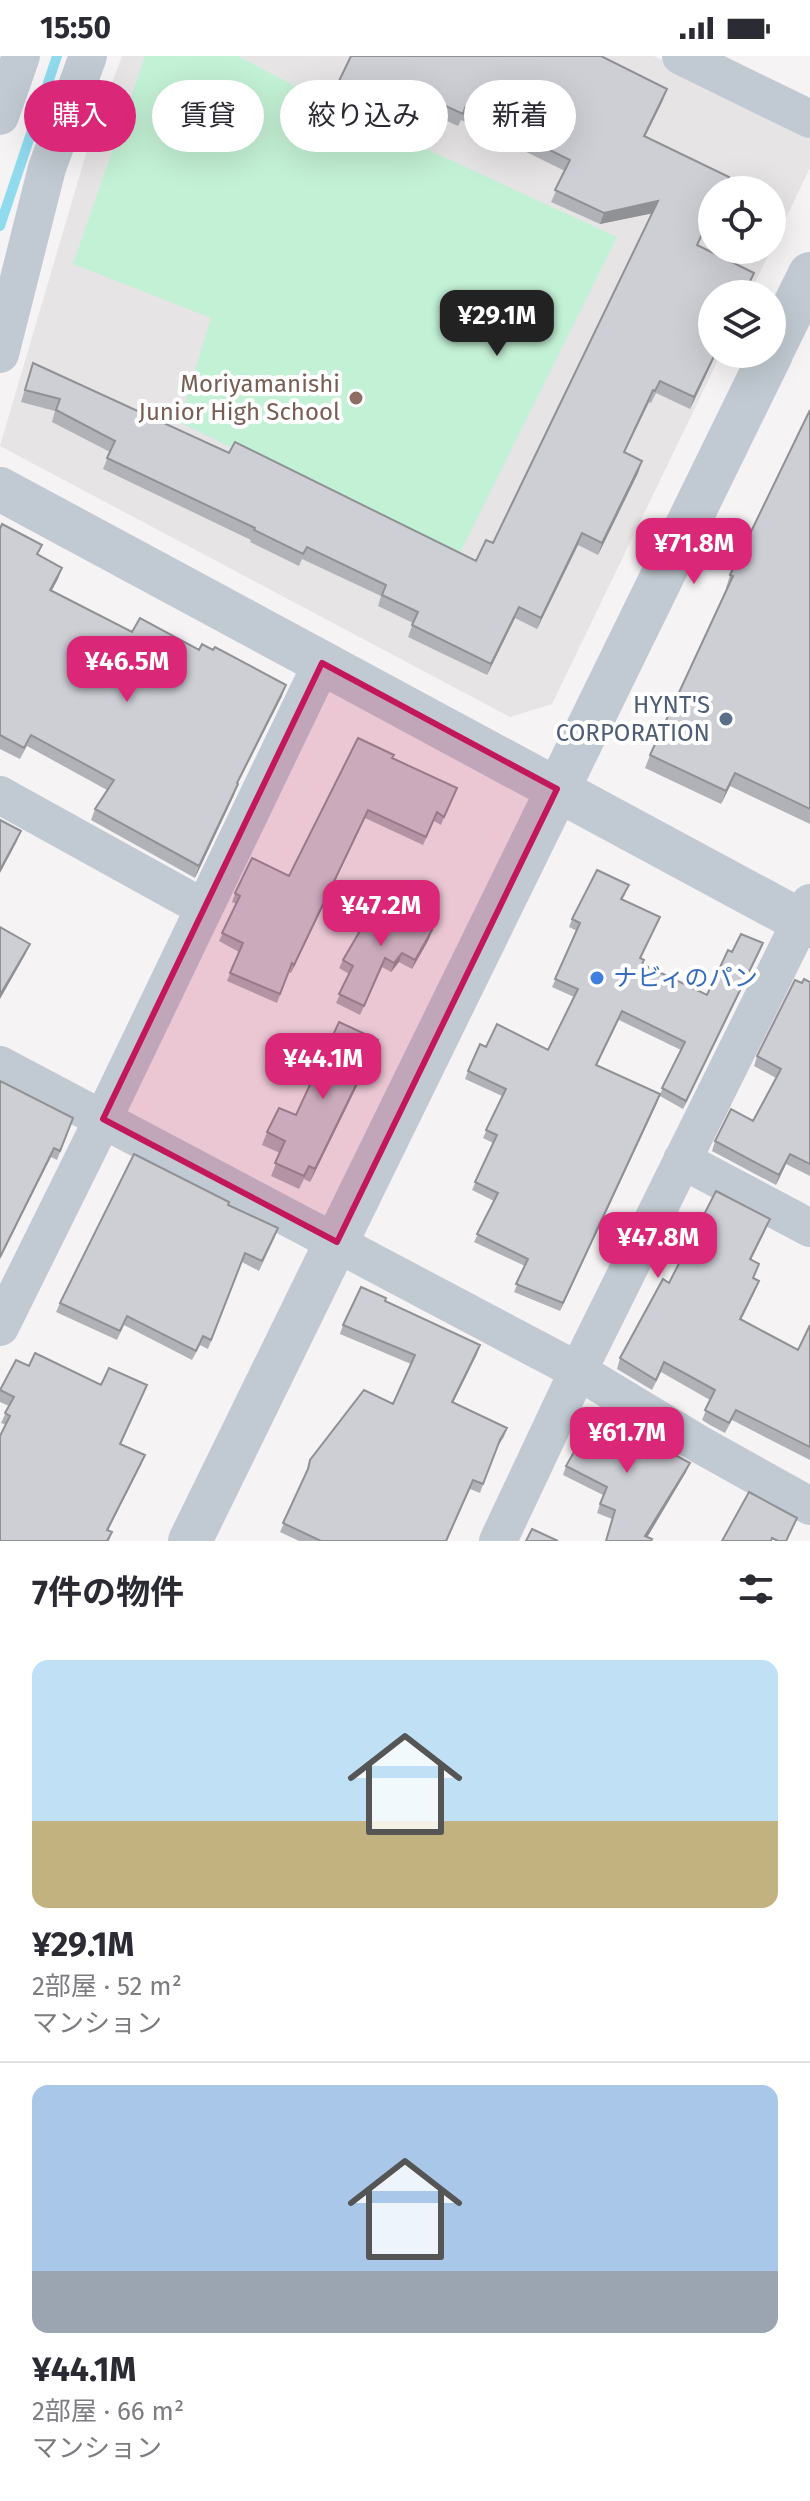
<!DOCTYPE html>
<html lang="ja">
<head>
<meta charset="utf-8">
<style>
	body { margin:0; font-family:"Fira Sans","Noto Sans JP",sans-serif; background:#f2f2f3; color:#2b2b33; height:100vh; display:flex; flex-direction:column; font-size:30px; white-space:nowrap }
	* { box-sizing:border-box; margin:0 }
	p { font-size:26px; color:#7c7c81 }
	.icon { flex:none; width:44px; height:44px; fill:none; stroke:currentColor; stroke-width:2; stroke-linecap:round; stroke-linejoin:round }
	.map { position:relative; height:1485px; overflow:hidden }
	.sheet { display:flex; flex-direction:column; background:#fff; flex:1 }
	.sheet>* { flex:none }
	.top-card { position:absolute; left:24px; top:24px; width:762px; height:72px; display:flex; gap:16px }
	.tools { position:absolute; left:698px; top:120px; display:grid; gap:16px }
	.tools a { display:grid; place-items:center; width:88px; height:88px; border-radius:50%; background:#fff; box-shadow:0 8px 32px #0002; font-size:40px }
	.price { position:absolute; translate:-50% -68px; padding:0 18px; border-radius:16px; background:#db2777; color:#fff; font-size:26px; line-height:52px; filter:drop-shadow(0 2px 4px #0008) }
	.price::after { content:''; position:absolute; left:50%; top:48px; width:24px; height:18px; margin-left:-12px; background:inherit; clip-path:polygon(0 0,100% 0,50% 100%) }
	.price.on { background:#222; color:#fff }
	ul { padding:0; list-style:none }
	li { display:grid; align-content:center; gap:16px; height:424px; padding:0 32px }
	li+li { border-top:2px solid #e1e1e2 }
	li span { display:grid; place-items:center; height:248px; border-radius:16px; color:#555 }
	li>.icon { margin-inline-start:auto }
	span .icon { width:144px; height:144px; fill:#fffc; stroke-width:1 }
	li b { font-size:34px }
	h2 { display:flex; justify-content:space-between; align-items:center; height:96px; padding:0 32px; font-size:34px }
	.tag { padding:0 28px; border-radius:36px; background:#fff; box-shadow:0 8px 32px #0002; font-size:28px; line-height:72px }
	.tag.on { background:#db2777; color:#fff }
	.status { display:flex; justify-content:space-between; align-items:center; height:56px; padding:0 40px; background:#fff; direction:ltr }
	.status svg { height:22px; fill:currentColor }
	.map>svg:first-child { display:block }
	.education { fill:#e6e4e5 }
	.green { fill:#c3f1d5 }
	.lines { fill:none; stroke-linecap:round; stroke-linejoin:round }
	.stream { stroke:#90daee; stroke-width:10 }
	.minor { stroke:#c1cad2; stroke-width:38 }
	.tertiary { stroke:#c1cad2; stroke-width:44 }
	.wall { fill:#b0b2b7; fill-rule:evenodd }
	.shaded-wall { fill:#909195 }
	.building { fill:#cdcfd5; stroke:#909195; stroke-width:2 }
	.marked { fill:#c2185b; fill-opacity:0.2; stroke:#c2185b; stroke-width:6; stroke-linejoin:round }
	.education-dot { fill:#8d6e63; stroke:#fff; stroke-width:3 }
	.service-dot { fill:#5c6f8a; stroke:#fff; stroke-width:3 }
	.shop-dot { fill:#3f7fe0; stroke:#fff; stroke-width:3 }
	.labels { text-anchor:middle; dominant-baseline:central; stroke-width:8; stroke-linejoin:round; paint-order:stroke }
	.education-label { font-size:24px; fill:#785e54; stroke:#fff; text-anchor:end }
	.service-label { font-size:24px; fill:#4e5e75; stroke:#fff; text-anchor:end }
	.shop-label { font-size:24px; fill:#366cbe; stroke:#fff; text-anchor:start }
</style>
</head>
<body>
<div class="status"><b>15:50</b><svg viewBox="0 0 49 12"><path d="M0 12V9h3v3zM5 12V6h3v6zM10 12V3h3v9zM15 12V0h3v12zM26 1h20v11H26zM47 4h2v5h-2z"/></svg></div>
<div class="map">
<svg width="810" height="1485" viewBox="0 0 810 1485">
	<rect width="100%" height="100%" fill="#f5f3f3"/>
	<path class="education" d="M122,0H654L807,74L810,83V112L772,191V134H712V194H771L749,238H712V298H721L552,648L510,661L0,390L86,98Z"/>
	<path class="green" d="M145,0H238L329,48L617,181L458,501L179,366L211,262L73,208Z"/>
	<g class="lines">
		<path class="stream" d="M0,170L57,0"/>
		<path class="minor" d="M681,0L810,63
			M0,60L21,0
			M0,298L47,112L88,0
			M0,739L204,852
			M0,1009L578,1315L699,1388L810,1450
			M682,1104L810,1172
			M0,1271L103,1063L322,607
			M498,1485L578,1315L810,847"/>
		<path class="tertiary" d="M772,295L810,218
			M0,433L810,870
			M190,1485L771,298"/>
	</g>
	<path class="wall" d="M351,0L663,44L645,80L729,121L724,134H712L698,189L749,229L745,238H712V298H716L690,353L656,337L651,347L649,346L625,396L642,405L638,417L598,499L578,489L537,573L515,562L487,619L408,581L413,567L378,550L381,540L302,503L299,510L250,486L251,484L103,413L110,396L52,366L55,355L21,346L33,307L229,397L476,505L493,487L652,157L600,168L551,146L565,115L461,64L458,70L388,38L378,60L334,39Z
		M810,354V768L730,730L721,748L645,712L650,699L727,533L726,532L730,519Z
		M0,473L42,489L38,499L62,512L51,535L132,576L282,640L238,727L234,739L195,822L91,764L95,753L107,734L27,690L20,703L0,693Z
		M392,702L457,732L441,769L434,765L423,789L365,762L291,917L289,916L277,947L227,925L239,896L219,885L236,848L232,846L235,837L289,820Z
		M626,837L622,844L660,861L641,902L642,908L707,939L732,896L763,887L683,1053L660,1040L560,1255L514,1236L525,1210L474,1186L494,1145L472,1134L493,1087L483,1082L502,1040L465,1023L468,1015L486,991L548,994L574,941L552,931L577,875L569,871L572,863ZM619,964L681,994L660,1038L597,1009Z
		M432,874L429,883L412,913L399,906L391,916L382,911L360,959L336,947L349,918L339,912L343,904Z
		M810,926V1120L786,1108L776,1129L712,1095L715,1085L753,1065L776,1022L754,1010L757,1000L802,927Z
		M378,984L373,997L310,1126L304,1123L299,1133L271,1120L280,1097L262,1089L267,1076L296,1059Z
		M0,1025L73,1062L57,1104L51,1101Z
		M228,1149L275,1181L259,1215L242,1206L208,1293L200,1289L192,1304L124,1269L117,1284L56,1256L60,1247Z
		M766,1173L751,1204L755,1235L741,1264L798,1294L810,1269V1404L732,1364L725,1377L710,1369L702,1364L710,1344L661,1316L652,1334L617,1313L620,1302L669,1227Z
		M385,1245L480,1289L453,1346L507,1372L504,1381L496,1393L480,1437L470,1433L447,1485H299L280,1476L305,1420L310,1404L393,1348L411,1308L340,1278L343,1269Z
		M29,1310L143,1339L121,1388L145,1399L141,1409L108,1474L112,1476L109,1485H0L6,1369L1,1367L9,1350L0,1346V1334Z
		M631,1369L629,1375L690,1407L686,1416L647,1481L612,1463L597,1457L603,1439L563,1419L566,1410Z"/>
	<path class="shaded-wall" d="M667,33L663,44L640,91L644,80Z
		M658,145L654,157L600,168L604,157Z
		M715,298H716L690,353L694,341Z
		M653,334L649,346L619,407L624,396Z
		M642,405L638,417L598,499L602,487Z
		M582,477L578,489L537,573L541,562Z
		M62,512L58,523L46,545L50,534Z
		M519,551L515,562L487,619L491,608Z
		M286,629L282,640L232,738L237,727Z
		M735,717L730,730L721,748L726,735Z
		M238,728L234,739L195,822L199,810Z
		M368,754L365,762L291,917L294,909Z
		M21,775L16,787L0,817V814Z
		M432,874L429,883L412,913L415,904Z
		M763,887L760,895L683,1053L686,1045Z
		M30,888L25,899L0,943V939Z
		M402,897L399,906L391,916L394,907Z
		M378,984L373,997L310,1126L315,1113Z
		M660,1038L657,1047L560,1255L563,1247Z
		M54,1092L51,1101L0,1203V1201Z
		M790,1098L786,1108L776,1129L779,1119Z
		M770,1163L766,1173L746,1213L750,1203Z
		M759,1225L755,1235L736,1274L740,1263Z
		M480,1289L477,1298L449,1355L452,1346Z
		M145,1399L141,1409L103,1484L107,1474Z
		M690,1407L686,1416L645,1485V1480Z"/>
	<path class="building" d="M351,0H601L667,33L644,80L729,121L723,134H712V157L697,189L754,217L744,238H712V298H715L694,341L660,325L655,335L653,334L624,396L642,405L602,487L582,477L541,562L519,551L491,608L412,569L418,556L382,539L386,529L307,491L303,498L254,474L255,472L107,402L115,385L56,354L60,343L25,334L33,307L229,397L235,386L476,505L486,484L493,487L658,145L604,157L555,134L570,104L465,52L463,58L393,26L382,49L338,27Z
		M810,354V753L735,717L726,735L650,699L733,520L730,519Z
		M2,468L42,489L37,498L62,512L50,534L132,576L140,562L199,594L202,588L213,594L215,591L286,629L237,727L238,728L199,810L95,753L114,724L31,679L24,692L0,679V473Z
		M358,682L394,699L392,702L457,732L444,761L437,756L426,781L368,754L294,909L292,907L280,938L230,917L243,887L222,877L240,840L235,837L252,802L289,820Z
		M0,764L21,775L0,814Z
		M597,814L629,829L621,843L660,861L640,902L644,904L642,908L707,939L728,894L732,896L741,878L763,887L686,1045L662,1032L685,986L622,955L596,1009L660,1038L563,1247L516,1228L528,1203L477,1178L498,1137L475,1126L497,1079L486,1074L506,1033L468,1015L480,988L486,991L497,968L548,994L578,933L555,923L580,867L572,863Z
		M378,844L432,874L415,904L402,897L394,907L385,902L364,950L339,938L353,910L343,904Z
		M0,871L30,888L0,939Z
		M804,923L810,926V1108L790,1098L779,1119L715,1085L731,1053L753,1065L781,1013L757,1000L795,924L802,927Z
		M339,966L378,984L315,1113L309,1110L304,1120L275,1107L285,1085L267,1076L279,1052L296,1059Z
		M0,1025L73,1062L60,1095L54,1092L0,1201Z
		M134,1098L229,1146L228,1149L278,1172L262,1205L245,1197L211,1284L203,1280L196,1295L127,1260L120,1275L60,1247Z
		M716,1135L770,1163L750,1203L759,1208L753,1222L759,1225L740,1263L798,1294L810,1269V1391L736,1354L729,1367L714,1359L705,1354L715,1334L664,1306L656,1324L620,1302L663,1223L669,1227Z
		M361,1231L386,1242L385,1245L480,1289L452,1346L507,1372L500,1384L483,1428L473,1424L446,1485H321L283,1467L308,1413L310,1404L364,1334L393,1348L415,1299L343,1269Z
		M35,1297L101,1329L109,1312L147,1329L120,1388L145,1399L107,1474L112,1476L107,1485H0V1380L10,1360L5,1357L14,1341L0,1334L16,1304L29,1310Z
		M599,1352L631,1369L628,1374L690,1407L645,1480L652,1483L651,1485H606L615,1454L600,1448L607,1431L566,1410Z
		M749,1436L797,1462L786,1485H778L772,1482L771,1485H722Z
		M532,1473L558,1485H526Z"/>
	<path class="marked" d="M322,607L557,733L337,1186L103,1063Z"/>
	<circle class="education-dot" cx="356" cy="342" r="8"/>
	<circle class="service-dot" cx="726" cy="663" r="8"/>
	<circle class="shop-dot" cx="597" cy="922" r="8"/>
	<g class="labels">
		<g class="education-label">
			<text x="340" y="328">Moriyamanishi<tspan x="340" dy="28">Junior High School</tspan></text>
		</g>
		<g class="service-label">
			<text x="710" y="649">HYNT'S<tspan x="710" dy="28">CORPORATION</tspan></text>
		</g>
		<g class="shop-label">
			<text x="613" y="922">ナビィのパン</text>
		</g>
	</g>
</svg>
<div class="tools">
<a><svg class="icon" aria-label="locate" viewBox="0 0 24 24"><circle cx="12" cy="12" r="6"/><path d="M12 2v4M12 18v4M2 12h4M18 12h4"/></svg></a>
<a><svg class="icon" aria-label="layers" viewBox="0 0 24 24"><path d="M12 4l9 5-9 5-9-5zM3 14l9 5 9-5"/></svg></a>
</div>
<b class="price on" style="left:497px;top:302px">¥29.1M</b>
<b class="price" style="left:694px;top:530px">¥71.8M</b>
<b class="price" style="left:127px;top:648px">¥46.5M</b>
<b class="price" style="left:381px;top:892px">¥47.2M</b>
<b class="price" style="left:323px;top:1045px">¥44.1M</b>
<b class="price" style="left:658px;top:1224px">¥47.8M</b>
<b class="price" style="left:627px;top:1419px">¥61.7M</b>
<div class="top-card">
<a class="tag on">購入</a>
<a class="tag">賃貸</a>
<a class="tag">絞り込み</a>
<a class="tag">新着</a>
</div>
</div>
<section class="sheet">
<h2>7件の物件<svg class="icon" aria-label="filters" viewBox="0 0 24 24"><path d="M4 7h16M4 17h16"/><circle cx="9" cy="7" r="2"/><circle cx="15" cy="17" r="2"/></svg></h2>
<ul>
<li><span style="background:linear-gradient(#bfe0f5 65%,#c2b280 0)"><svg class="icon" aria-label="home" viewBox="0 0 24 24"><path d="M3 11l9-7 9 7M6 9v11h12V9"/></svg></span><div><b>¥29.1M</b><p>2部屋 · 52 m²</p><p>マンション</p></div></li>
<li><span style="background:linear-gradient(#a9c7e8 75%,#9aa5b1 0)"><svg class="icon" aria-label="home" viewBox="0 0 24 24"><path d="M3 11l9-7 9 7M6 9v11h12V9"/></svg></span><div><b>¥44.1M</b><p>2部屋 · 66 m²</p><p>マンション</p></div></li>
</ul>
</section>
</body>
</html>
